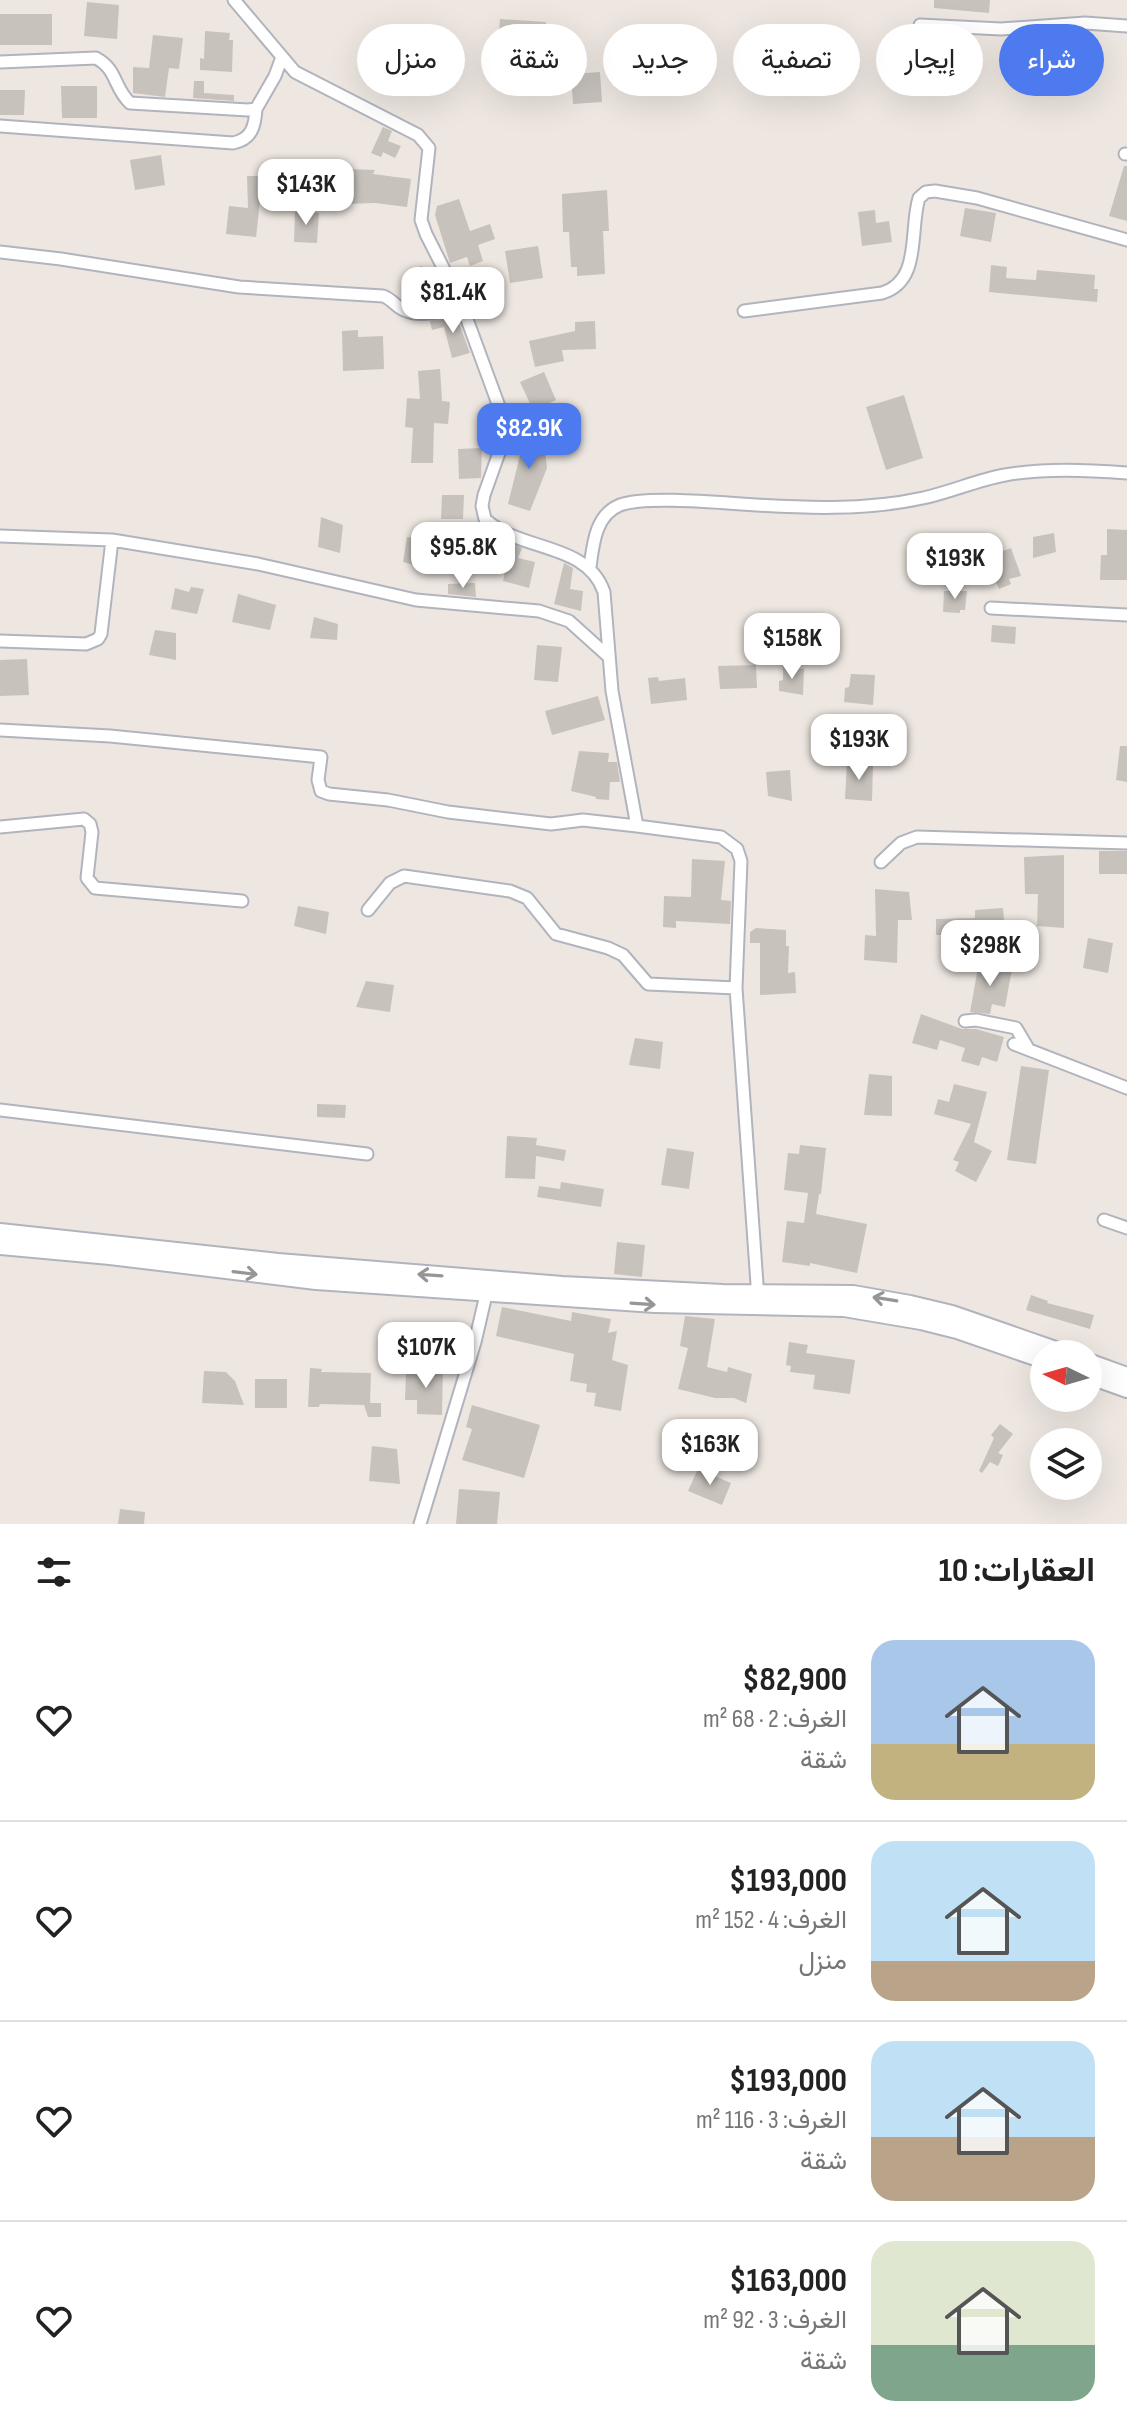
<!DOCTYPE html>
<html lang="ar">
<head>
<meta charset="utf-8">
<style>
	body { margin:0; font-family:"Sofia Sans Condensed",Vazirmatn,sans-serif; background:#f2f2f2; color:#222; direction:rtl; height:100vh; display:flex; flex-direction:column; font-size:30px; white-space:nowrap }
	* { box-sizing:border-box; margin:0 }
	p { font-size:26px; color:#767676 }
	.icon { flex:none; width:44px; height:44px; fill:none; stroke:currentColor; stroke-width:2; stroke-linecap:round; stroke-linejoin:round }
	.map { position:relative; height:1524px; overflow:hidden; direction:ltr }
	.details { display:flex; flex-direction:column; background:#fff; flex:1 }
	.details>* { flex:none }
	.top-card { position:absolute; left:24px; top:24px; width:1080px; height:72px; direction:rtl; display:flex; gap:16px }
	.needle { width:52px; rotate:275deg }
	.buttons { position:absolute; left:1030px; top:1340px; display:grid; gap:16px }
	.buttons a { display:grid; place-items:center; width:72px; height:72px; border-radius:50%; background:#fff; box-shadow:0 8px 32px #0002; font-size:40px }
	.price { position:absolute; translate:-50% -68px; padding:0 18px; border-radius:16px; background:#fff; color:#222; font-size:26px; line-height:52px; filter:drop-shadow(0 2px 4px #0008) }
	.price::after { content:''; position:absolute; left:50%; top:48px; width:24px; height:18px; margin-left:-12px; background:inherit; clip-path:polygon(0 0,100% 0,50% 100%) }
	.price.active { background:#4d7aef; color:#fff }
	ul { padding:0; list-style:none }
	li { display:flex; align-items:center; gap:24px; height:200px; padding:0 32px }
	li+li { border-top:2px solid #e0e0e0 }
	li span { display:grid; place-items:center; flex:none; width:224px; height:160px; border-radius:24px; color:#555 }
	li>.icon { margin-inline-start:auto }
	span .icon { width:96px; height:96px; fill:#fffc; stroke-width:1 }
	li b { font-size:34px }
	h2 { display:flex; justify-content:space-between; align-items:center; height:96px; padding:0 32px; font-size:34px }
	.pill { padding:0 28px; border-radius:36px; background:#fff; box-shadow:0 8px 32px #0002; font-size:28px; line-height:72px }
	.pill.active { background:#4d7aef; color:#fff }
	.map>svg:first-child { display:block }
	.building { fill:#c7c2bc }
	.lines { fill:none; stroke-linecap:round; stroke-linejoin:round }
	.street-casing { stroke:#b1b4bd; stroke-width:15 }
	.secondary-casing { stroke:#b1b4bd; stroke-width:20 }
	.street { stroke:#fff; stroke-width:11 }
	.secondary { stroke:#fff; stroke-width:16 }
	.oneway { stroke:#969696 }
</style>
</head>
<body>
<div class="map">
<svg width="1127" height="1524" viewBox="0 0 1127 1524">
	<rect width="100%" height="100%" fill="#eee7e1"/>
	<path class="building" d="M934,0H990L989,13L934,8Z
		M87,2L119,5L117,39L84,36Z
		M0,14H52V45H0Z
		M500,19L546,22L545,36H549V48L498,45Z
		M205,31L230,33L229,40H233L232,72L200,70V58L204,59Z
		M153,35L183,38L179,69L169,68L165,97L133,93V67L149,68Z
		M658,37V71L628,72L627,38Z
		M1007,43L1055,48L1052,77L1032,75V81L1004,78Z
		M600,72L602,102L573,104L571,74Z
		M194,81H204V93L234,95V101L193,98Z
		M61,86H97V118H62Z
		M0,90H25L24,115H0Z
		M383,127L392,131L388,141L401,146L395,158L383,152L381,157L371,153Z
		M161,155L165,185L135,190L130,160Z
		M1124,166H1127V221L1109,216Z
		M348,169L375,170L373,174L411,179L407,207L375,203L347,204Z
		M247,176H281V201H260L256,237L226,234L229,206L248,208Z
		M607,190L609,231H603L605,274L577,276V267H571L569,232H563L562,194Z
		M459,199L470,231L490,224L495,239L478,245L483,261L470,266L467,257L450,263L435,215L437,206Z
		M965,208L996,213L991,242L960,236Z
		M875,210L876,223L889,221L892,242L862,246L858,212Z
		M295,212L319,213L317,243L294,242Z
		M538,246L543,278L510,283L505,251Z
		M991,265L1007,267L1006,278L1036,280L1037,270L1095,275L1094,289H1098L1097,302L989,292Z
		M420,266L435,271L443,287L444,297L421,298Z
		M456,315L470,353L452,358L444,327L432,330L430,321Z
		M595,321L596,349L562,350L564,361L535,367L529,341L575,331V322Z
		M358,330V337L383,336L384,369L343,371L342,331Z
		M440,369L442,401L450,402L448,424L434,423L433,463H411L413,428L405,427L407,398L420,399L418,371Z
		M544,372L556,400L533,410L520,382Z
		M904,395L923,458L886,470L866,407Z
		M526,431L543,433L547,468L530,511L508,504Z
		M482,448L481,478L459,479L458,449Z
		M442,495H464L463,519H441Z
		M321,517L343,525L340,553L318,547Z
		M1107,529L1127,530V580H1100L1101,555H1107Z
		M1054,533L1056,552L1033,558V537Z
		M488,534L522,548L518,558L535,562L529,588L503,581L509,553L488,546Z
		M407,537L427,539L426,568L403,562Z
		M1011,548L1021,576L1009,579L1011,584L999,589L985,557Z
		M564,563L573,568L570,589L583,591L581,611L554,604Z
		M475,583L476,597L448,594V584Z
		M191,587L204,589L197,614L171,609L175,588L189,592Z
		M944,591H967L965,610H960V613L943,612Z
		M238,594L276,605L270,630L232,622Z
		M314,617L338,624L337,640L310,638Z
		M992,625L1016,627L1015,644L991,642Z
		M155,630L176,633V660L149,655Z
		M537,645L562,647L558,682L534,680Z
		M27,659L29,695L0,696V660Z
		M756,665L757,688L720,689L718,666Z
		M783,666L804,669L803,695L779,691V681L783,680Z
		M851,674L875,675L873,705L844,702L845,688L849,687Z
		M658,677L659,681L685,678L687,700L651,704L648,678Z
		M598,696L605,720L552,735L545,711Z
		M1120,746H1127V782L1116,780Z
		M579,751L609,753L608,762H617L620,782H610L609,800L596,799V797L571,791Z
		M847,763L873,765L872,801L845,799Z
		M790,770L792,801L768,796L766,772Z
		M1099,851H1127V874H1099Z
		M1064,855V928L1037,926L1038,894H1025L1024,857Z
		M692,859L725,861L721,900L731,901L730,924L676,921V928L663,927L664,896L691,897Z
		M875,889L909,892L912,920H898L897,963L864,960L865,935L876,936Z
		M298,906L329,912L326,934L294,926Z
		M1003,908L1006,945L977,947V938L947,939V935H936V919L975,918V910Z
		M756,928L786,930V946H789L788,973L795,972L796,993L760,995V943H750V932Z
		M1088,938L1113,943L1108,973L1083,968Z
		M979,962L1012,969L1005,1007L992,1004L990,1014L970,1012Z
		M366,981L394,985L390,1012L356,1007Z
		M921,1014L962,1029H976L1004,1037L997,1062L982,1057L979,1066L961,1061L965,1048L940,1040L937,1050L912,1043Z
		M635,1038L663,1042L660,1069L629,1065Z
		M1021,1066L1049,1070L1036,1164L1007,1160Z
		M869,1074L892,1076V1116L864,1115Z
		M954,1084L987,1092L974,1142L992,1151L976,1182L955,1171L959,1162L953,1160L971,1124L934,1114L938,1099L949,1102Z
		M317,1104L346,1105L345,1118L317,1117Z
		M507,1136L537,1138L536,1145L566,1150L564,1161L536,1156L535,1179L505,1178Z
		M800,1145L826,1148L821,1194H819L816,1214L867,1224L857,1273L810,1263V1266L782,1262L787,1221L804,1223L808,1193L784,1190L788,1153L799,1154Z
		M667,1148L694,1152L689,1189L661,1185Z
		M561,1182L604,1189L601,1207L537,1197L539,1186L560,1189Z
		M617,1242L645,1245L642,1277L614,1274Z
		M1031,1295L1048,1301L1047,1303L1094,1315L1090,1329L1026,1310Z
		M502,1307L571,1321L572,1312L611,1319L608,1333L617,1331L612,1360L628,1365L621,1411L594,1406L596,1393L586,1392L587,1384L570,1381L574,1354L496,1336Z
		M685,1316L715,1319L707,1367L727,1372L728,1367L752,1374L746,1403L734,1398H715L678,1389L688,1348L680,1346Z
		M789,1342L808,1345L806,1353L855,1360L850,1394L813,1389L815,1375L790,1372L791,1366L786,1365Z
		M421,1366L443,1367L442,1415L417,1414V1400H405L406,1374H421Z
		M310,1368L322,1369L321,1372L371,1373L370,1403H381V1417H368L364,1405L320,1404L319,1407H308Z
		M204,1371L226,1372L235,1381L244,1405L202,1403Z
		M255,1379H287V1408H255Z
		M472,1405L540,1425L524,1478L462,1460L472,1429L466,1427Z
		M1000,1424L1013,1434L998,1453L1003,1455L998,1466L990,1462L982,1473L979,1471L994,1438L991,1435Z
		M372,1446L397,1449L400,1484L369,1481Z
		M698,1469L731,1483L722,1505L688,1491Z
		M459,1489L500,1492L497,1524H456Z
		M120,1509L145,1512L144,1524H118Z"/>
	<g class="lines">
		<g class="street-casing">
			<path id="street" d="M234,0L295,72L418,135L429,148L421,220L426,234L461,303L504,420L499,453L484,495L482,506L485,519C520,552 587,542 604,592L612,691L637,826L721,837L737,849L741,861L736,988L758,1298
				M920,25L1001,29L1085,23L1127,26
				M0,62L96,58C118,70 113,87 130,103L248,110L256,109L275,76L282,57
				M0,126L233,143C252,139 255,126 256,109
				M1125,154H1127
				M0,252L61,259L239,287L383,296C392,299 396,307 404,310C421,318 446,311 461,303
				M744,311L882,293C922,281 909,230 919,198L926,192L935,191L977,198L1127,240
				M0,536L112,540L258,564L416,600L539,611L569,621L609,657
				M590,567C593,545 595,515 620,505C644,496 713,502 741,504C801,508 864,511 923,498C951,492 977,480 1005,475C1045,468 1087,470 1127,473
				M991,608L1127,615
				M0,641L86,644L98,639L101,634L112,540
				M0,730L110,736L321,757L318,780L321,791L329,794L388,800L448,812L551,824L583,820L637,826
				M0,827L84,819L90,824L92,832L87,878L95,888L242,901
				M881,862L901,843L917,837L1127,843
				M368,910L390,883L404,876L510,891L527,898L556,934L608,948L623,955L648,984L736,988
				M965,1021L976,1020L1016,1028L1029,1050
				M1014,1044L1127,1088
				M0,1110L367,1154
				M1104,1220L1127,1228
				M420,1524L475,1342L488,1286"/>
		</g>
		<g class="secondary-casing">
			<path id="secondary" d="M0,1232L278,1262L562,1285L723,1293L853,1294L910,1304L952,1314L1067,1354
				M0,1246L110,1256L316,1281L655,1304L844,1308L921,1321L957,1330L1044,1360
				M1088,1362L1127,1376
				M1088,1375L1127,1389"/>
		</g>
		<use href="#street" class="street"/>
		<use href="#secondary" class="secondary"/>
	</g>
	<defs><path id="oneway-shaft" d="M-6 0H5M1.5-3L5.5 0L1.5 3" fill="none" stroke-width="1.6" stroke-linecap="round" stroke-linejoin="round" transform="scale(2)"/></defs>
	<g class="oneway">
		<use href="#oneway-shaft" transform="translate(245 1273) rotate(7)"/>
		<use href="#oneway-shaft" transform="translate(430 1275) rotate(-176)"/>
		<use href="#oneway-shaft" transform="translate(885 1299) rotate(-171)"/>
		<use href="#oneway-shaft" transform="translate(643 1304) rotate(4)"/>
	</g>
</svg>
<div class="buttons">
<a><svg class="needle" viewBox="-14 -14 28 28"><path d="M0-13l5 13h-10z" fill="#e53935"/><path d="M0 13l5-13h-10z" fill="#767676"/></svg></a>
<a><svg class="icon" aria-label="layers" viewBox="0 0 24 24"><path d="M12 4l9 5-9 5-9-5zM3 14l9 5 9-5"/></svg></a>
</div>
<b class="price" style="left:306px;top:227px">$143K</b>
<b class="price" style="left:453px;top:335px">$81.4K</b>
<b class="price active" style="left:529px;top:471px">$82.9K</b>
<b class="price" style="left:463px;top:590px">$95.8K</b>
<b class="price" style="left:955px;top:601px">$193K</b>
<b class="price" style="left:792px;top:681px">$158K</b>
<b class="price" style="left:859px;top:782px">$193K</b>
<b class="price" style="left:990px;top:988px">$298K</b>
<b class="price" style="left:426px;top:1390px">$107K</b>
<b class="price" style="left:710px;top:1487px">$163K</b>
<div class="top-card">
<a class="pill active">شراء</a>
<a class="pill">إيجار</a>
<a class="pill">تصفية</a>
<a class="pill">جديد</a>
<a class="pill">شقة</a>
<a class="pill">منزل</a>
</div>
</div>
<section class="details">
<h2>العقارات: 10<svg class="icon" aria-label="filters" viewBox="0 0 24 24"><path d="M4 7h16M4 17h16"/><circle cx="9" cy="7" r="2"/><circle cx="15" cy="17" r="2"/></svg></h2>
<ul>
<li><span style="background:linear-gradient(#a9c7e8 65%,#c2b280 0)"><svg class="icon" aria-label="home" viewBox="0 0 24 24"><path d="M3 11l9-7 9 7M6 9v11h12V9"/></svg></span><div><b>$82,900</b><p>الغرف: 2 · 68 m²</p><p>شقة</p></div><svg class="icon" aria-label="heart" viewBox="0 0 24 24"><path d="M12 20l-8-8c-3-5 5-10 8-4 3-6 11-1 8 4z"/></svg></li>
<li><span style="background:linear-gradient(#bfe0f5 75%,#b9a48a 0)"><svg class="icon" aria-label="home" viewBox="0 0 24 24"><path d="M3 11l9-7 9 7M6 9v11h12V9"/></svg></span><div><b>$193,000</b><p>الغرف: 4 · 152 m²</p><p>منزل</p></div><svg class="icon" aria-label="heart" viewBox="0 0 24 24"><path d="M12 20l-8-8c-3-5 5-10 8-4 3-6 11-1 8 4z"/></svg></li>
<li><span style="background:linear-gradient(#bfe0f5 60%,#b9a48a 0)"><svg class="icon" aria-label="home" viewBox="0 0 24 24"><path d="M3 11l9-7 9 7M6 9v11h12V9"/></svg></span><div><b>$193,000</b><p>الغرف: 3 · 116 m²</p><p>شقة</p></div><svg class="icon" aria-label="heart" viewBox="0 0 24 24"><path d="M12 20l-8-8c-3-5 5-10 8-4 3-6 11-1 8 4z"/></svg></li>
<li><span style="background:linear-gradient(#dfe7d0 65%,#7fa58c 0)"><svg class="icon" aria-label="home" viewBox="0 0 24 24"><path d="M3 11l9-7 9 7M6 9v11h12V9"/></svg></span><div><b>$163,000</b><p>الغرف: 3 · 92 m²</p><p>شقة</p></div><svg class="icon" aria-label="heart" viewBox="0 0 24 24"><path d="M12 20l-8-8c-3-5 5-10 8-4 3-6 11-1 8 4z"/></svg></li>
</ul>
</section>
</body>
</html>
